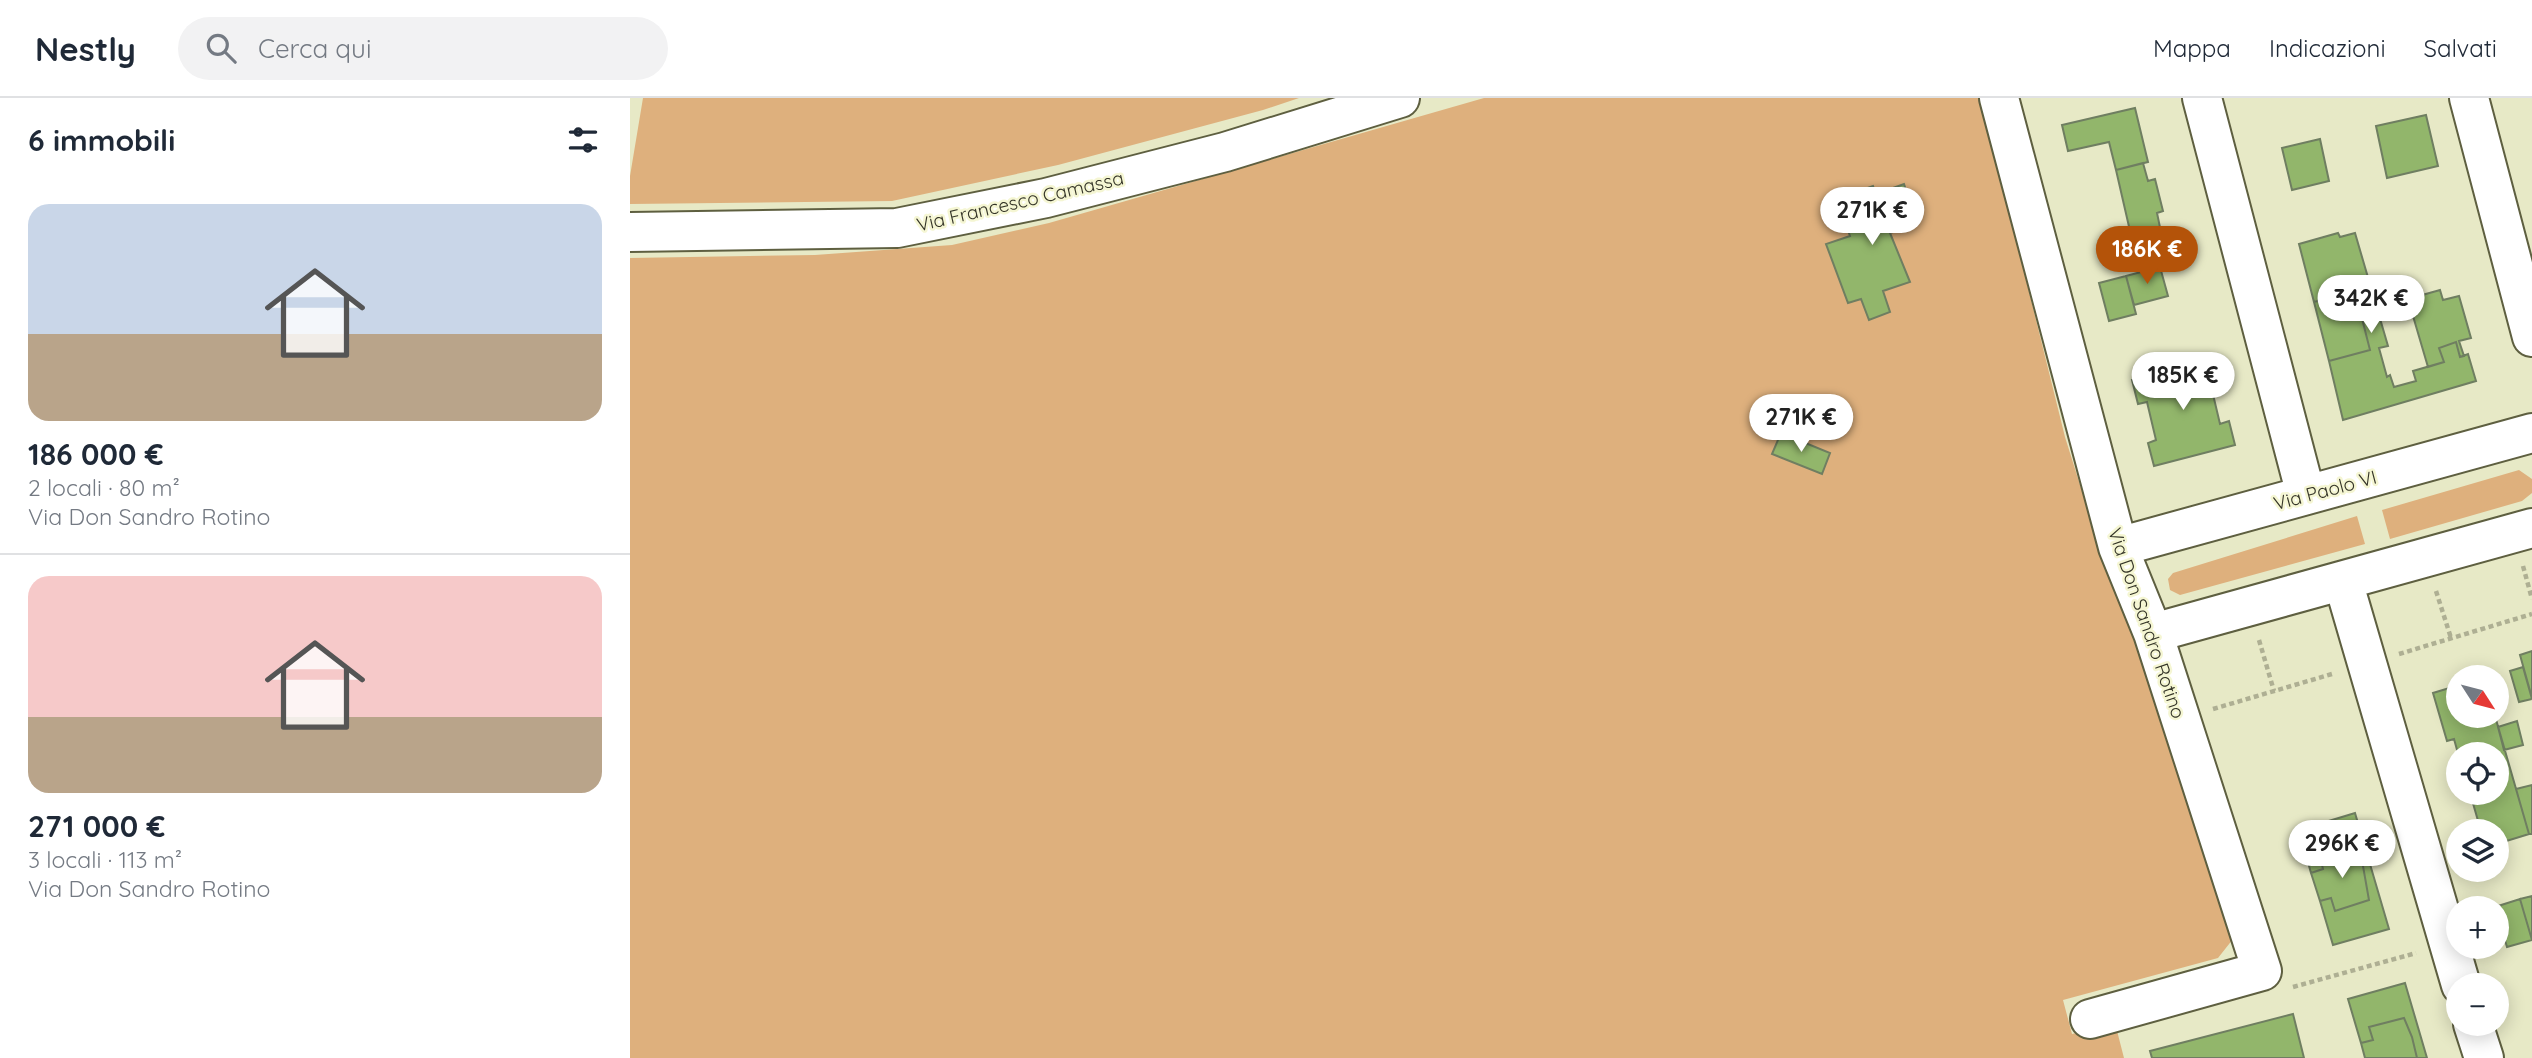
<!DOCTYPE html>
<html lang="it">
<head>
<meta charset="utf-8">
<style>
	body { margin:0; font-family:Quicksand,sans-serif; background:#f2f2f3; color:#1f2937; height:100vh; display:flex; flex-direction:column; font-size:26px; white-space:nowrap }
	* { box-sizing:border-box; margin:0 }
	p { font-size:23px; color:#747a83 }
	.icon { flex:none; width:38px; height:38px; fill:none; stroke:currentColor; stroke-width:2; stroke-linecap:round; stroke-linejoin:round }
	.map { position:relative; flex:1; overflow:hidden }
	.side { display:flex; flex-direction:column; background:#fff; width:630px }
	.side>* { flex:none }
	.needle { width:46px; rotate:126deg }
	.buttons { position:absolute; left:1816px; top:567px; display:grid; gap:14px }
	.buttons a { display:grid; place-items:center; width:63px; height:63px; border-radius:50%; background:#fff; box-shadow:0 4px 18px #0003; font-size:35px }
	.price { position:absolute; translate:-50% -60px; padding:0 16px; border-radius:24px; background:#fff; color:#222; font-size:23px; line-height:46px; filter:drop-shadow(0 2px 4px #0008) }
	.price::after { content:''; position:absolute; left:50%; top:42px; width:21px; height:16px; margin-left:-10px; background:inherit; clip-path:polygon(0 0,100% 0,50% 100%) }
	.price.current { background:#b45309; color:#fff }
	ul { padding:0; list-style:none }
	li { display:grid; align-content:center; gap:14px; height:371px; padding:0 28px }
	li+li { border-top:2px solid #e0e1e3 }
	li span { display:grid; place-items:center; height:217px; border-radius:21px; color:#555 }
	li>.icon { margin-inline-start:auto }
	span .icon { width:126px; height:126px; fill:#fffc; stroke-width:1 }
	li b { font-size:30px }
	h2 { display:flex; justify-content:space-between; align-items:center; height:84px; padding:0 28px; font-size:30px }
	header { display:flex; align-items:center; gap:42px; box-sizing:border-box; height:98px; padding:0 35px; background:#fff; border-bottom:2px solid #e0e1e3 }
	header strong { font-size:33px }
	nav { display:flex; gap:38px; margin-inline-start:auto; font-size:24px }
	.search { width:490px; height:63px; background:#f2f2f3; display:flex; align-items:center; gap:18px; box-sizing:border-box; padding:0 24px; border-radius:38px; color:#747a83; font-size:26px }
	main { display:flex; flex:1; min-height:0 }
	.map>svg:first-child { display:block }
	.green { fill:#deb07d }
	.building { fill:#92b66b; stroke:#6f7e61; stroke-width:2 }
	.lines { fill:none; stroke-linecap:round; stroke-linejoin:round }
	.minor-casing { stroke:#5e5f40; stroke-width:42 }
	.tertiary-casing { stroke:#5e5f40; stroke-width:42 }
	.path { stroke:#aeaf93; stroke-width:4.5; stroke-dasharray:5 3.5; stroke-linecap:butt }
	.minor { stroke:#fff; stroke-width:38 }
	.tertiary { stroke:#fff; stroke-width:38 }
	.labels { text-anchor:middle; dominant-baseline:central; stroke-width:5; stroke-linejoin:round; paint-order:stroke }
	.street-label { font-size:19px; fill:#343427; stroke:#f5f6d3 }
</style>
</head>
<body>
<header>
<strong>Nestly</strong>
<div class="search"><svg class="icon" aria-label="search" viewBox="0 0 24 24"><circle cx="10" cy="10" r="6"/><path d="M15 15l6 6"/></svg>Cerca qui</div>
<nav><a>Mappa</a><a>Indicazioni</a><a>Salvati</a></nav>
</header>
<main>
<section class="side">
<h2>6 immobili<svg class="icon" aria-label="filters" viewBox="0 0 24 24"><path d="M4 7h16M4 17h16"/><circle cx="9" cy="7" r="2"/><circle cx="15" cy="17" r="2"/></svg></h2>
<ul>
<li><span style="background:linear-gradient(#c9d6e8 60%,#b9a48a 0)"><svg class="icon" aria-label="home" viewBox="0 0 24 24"><path d="M3 11l9-7 9 7M6 9v11h12V9"/></svg></span><div><b>186 000 €</b><p>2 locali · 80 m²</p><p>Via Don Sandro Rotino</p></div></li>
<li><span style="background:linear-gradient(#f6c9c9 65%,#b9a48a 0)"><svg class="icon" aria-label="home" viewBox="0 0 24 24"><path d="M3 11l9-7 9 7M6 9v11h12V9"/></svg></span><div><b>271 000 €</b><p>3 locali · 113 m²</p><p>Via Don Sandro Rotino</p></div></li>
</ul>
</section>
<div class="map">
<svg width="1902" height="960" viewBox="0 0 1902 960">
	<rect width="100%" height="100%" fill="#e7e9c6"/>
	<path class="green" d="M13,0H669L633,12L428,67L262,103L0,106V78Z
		M854,0H1351L1435,339L1472,457L1510,557L1603,841L1588,860L1433,902L1442,936L1485,925L1494,960H0V160L185,157L322,147L419,125Z
		M1889,372L1902,381V395L1892,403L1760,441L1752,412Z
		M1727,418L1735,446L1550,497L1540,492L1538,481L1543,475Z"/>
	<path class="building" d="M1505,10L1518,64L1486,72L1479,44L1438,53L1432,27Z
		M1796,17L1808,68L1757,80L1746,28Z
		M1690,41L1699,83L1662,92L1652,50Z
		M1513,65L1518,83L1525,81L1533,113L1527,115L1532,139L1503,146L1486,72Z
		M1274,86L1287,126L1260,135L1280,184L1253,193L1260,214L1239,222L1231,201L1218,205L1196,146L1220,138L1209,106L1228,100L1226,94L1243,88L1246,96Z
		M1708,135L1710,139L1725,135L1758,248L1749,250L1757,279L1760,277L1764,289L1786,283L1783,273L1814,264L1809,250L1826,244L1830,259L1838,256L1846,283L1713,322L1699,263L1740,252L1725,193L1684,204L1669,146Z
		M1530,169L1538,198L1504,207L1496,178Z
		M1496,178L1506,216L1479,223L1469,185Z
		M1810,192L1813,202L1829,198L1841,240L1829,243L1834,258L1830,259L1826,244L1809,250L1814,264L1798,269L1778,201Z
		M1725,193L1740,252L1699,263L1684,204Z
		M1583,261L1589,285L1581,288L1590,326L1599,323L1605,347L1524,368L1518,345L1526,342L1517,304L1508,306L1502,282Z
		M1151,335L1200,355L1192,376L1142,356Z
		M1902,553V600L1890,557Z
		M1893,569L1902,601L1889,604L1880,573Z
		M1829,587V618H1865L1899,736L1867,746V733H1851L1840,695H1867V656H1829V659L1824,641L1817,643L1803,595Z
		M1887,623L1893,647L1874,652L1868,629Z
		M1902,687V736H1899L1886,691Z
		M1725,715L1759,831L1703,847L1690,803L1701,800L1705,813L1739,802L1733,768L1723,750L1690,759L1693,771L1681,775L1669,732Z
		M1723,750L1733,768L1739,802L1705,813L1701,800L1690,803L1681,775L1693,771L1690,759Z
		M1902,798V842L1890,801Z
		M1890,801L1902,842L1877,849L1865,809Z
		M1775,885L1797,960H1787L1782,939L1774,920L1739,929L1743,942L1731,945L1718,901Z
		M1663,916L1674,960H1522L1520,953Z
		M1774,920L1782,939L1787,960H1735L1731,945L1743,942L1739,929Z"/>
	<g class="lines">
		<g class="minor-casing">
			<path id="minor" d="M1369,0L1488,449L1523,535L1632,873L1460,921
				M1572,0L1676,397
				M1839,0L1902,239
				M1488,449L1902,335
				M1713,483L1831,887
				M1523,535L1902,430
				M1843,926L1854,960"/>
		</g>
		<g class="tertiary-casing">
			<path id="tertiary" d="M0,134L267,130L416,100L595,54L770,0"/>
		</g>
		<path class="path" d="M1893,468L1902,501
			M1806,493L1821,540
			M1629,542L1644,593
			M1769,556L1902,516
			M1583,611L1702,576
			M1663,889L1786,855"/>
		<use href="#minor" class="minor"/>
		<use href="#tertiary" class="tertiary"/>
	</g>
	<g class="labels">
		<g class="street-label">
			<text transform="translate(390 103) rotate(-13)">Via Francesco Camassa</text>
			<text transform="translate(1695 392) rotate(-15)">Via Paolo VI</text>
			<text transform="translate(1517 525) rotate(71)">Via Don Sandro Rotino</text>
		</g>
	</g>
</svg>
<div class="buttons">
<a><svg class="needle" viewBox="-14 -14 28 28"><path d="M0-13l5 13h-10z" fill="#e53935"/><path d="M0 13l5-13h-10z" fill="#747a83"/></svg></a>
<a><svg class="icon" aria-label="locate" viewBox="0 0 24 24"><circle cx="12" cy="12" r="6"/><path d="M12 2v4M12 18v4M2 12h4M18 12h4"/></svg></a>
<a><svg class="icon" aria-label="layers" viewBox="0 0 24 24"><path d="M12 4l9 5-9 5-9-5zM3 14l9 5 9-5"/></svg></a>
<a>+</a>
<a>−</a>
</div>
<b class="price" style="left:1242px;top:149px">271K €</b>
<b class="price current" style="left:1517px;top:188px">186K €</b>
<b class="price" style="left:1741px;top:237px">342K €</b>
<b class="price" style="left:1553px;top:314px">185K €</b>
<b class="price" style="left:1171px;top:356px">271K €</b>
<b class="price" style="left:1712px;top:782px">296K €</b>
</div>
</main>
</body>
</html>
